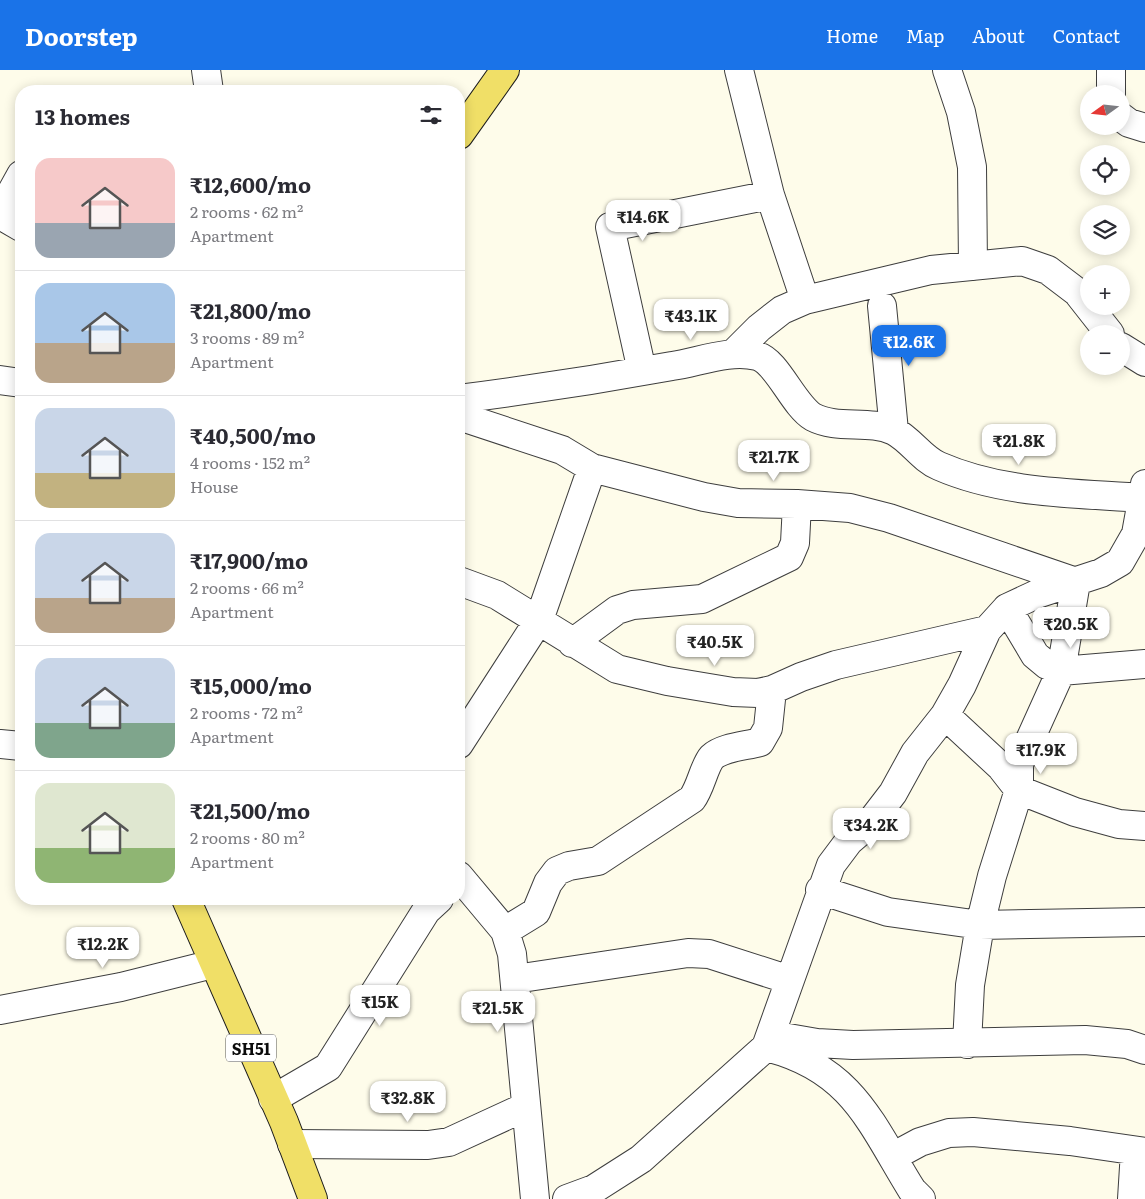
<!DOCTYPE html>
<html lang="en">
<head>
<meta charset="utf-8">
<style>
	body { margin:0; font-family:Literata,serif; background:#f2f2f3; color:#2b2b33; height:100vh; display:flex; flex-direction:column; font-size:19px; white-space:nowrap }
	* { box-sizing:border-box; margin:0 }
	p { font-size:16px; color:#7c7c81 }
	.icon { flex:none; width:28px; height:28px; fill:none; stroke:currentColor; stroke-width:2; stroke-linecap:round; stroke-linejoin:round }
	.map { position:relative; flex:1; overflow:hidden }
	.sheet { position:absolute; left:15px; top:15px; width:450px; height:820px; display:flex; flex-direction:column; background:#fff; border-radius:20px; box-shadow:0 2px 12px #0003 }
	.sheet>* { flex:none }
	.needle { width:32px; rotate:255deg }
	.controls { position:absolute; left:1080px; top:15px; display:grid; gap:10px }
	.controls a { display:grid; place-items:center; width:50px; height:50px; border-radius:50%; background:#fff; box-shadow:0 2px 12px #0003; font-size:25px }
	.price { position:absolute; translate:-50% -42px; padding:0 11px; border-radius:10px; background:#fff; color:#222; font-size:16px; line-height:32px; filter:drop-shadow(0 1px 2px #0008) }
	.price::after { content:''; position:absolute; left:50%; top:30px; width:15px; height:11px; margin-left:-8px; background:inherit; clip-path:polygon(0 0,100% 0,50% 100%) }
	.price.current { background:#1a73e8; color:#fff }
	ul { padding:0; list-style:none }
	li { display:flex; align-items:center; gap:15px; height:125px; padding:0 20px }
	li+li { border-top:1px solid #e1e1e2 }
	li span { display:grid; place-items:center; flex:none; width:140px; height:100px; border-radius:15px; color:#555 }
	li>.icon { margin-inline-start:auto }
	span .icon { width:60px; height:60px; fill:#fffc; stroke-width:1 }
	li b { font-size:21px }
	h2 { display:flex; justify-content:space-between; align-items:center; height:60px; padding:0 20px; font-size:21px }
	header { display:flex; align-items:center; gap:30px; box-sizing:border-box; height:70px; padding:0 25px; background:#1a73e8; color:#fff }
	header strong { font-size:24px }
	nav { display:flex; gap:28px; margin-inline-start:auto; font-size:18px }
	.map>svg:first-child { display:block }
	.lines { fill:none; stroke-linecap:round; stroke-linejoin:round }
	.minor-casing { stroke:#3e3e3e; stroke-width:30 }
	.major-casing { stroke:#1c1c1c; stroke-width:30 }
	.minor { stroke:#fff; stroke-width:28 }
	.major { stroke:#f0df67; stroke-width:28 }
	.labels { text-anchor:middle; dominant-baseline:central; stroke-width:5; stroke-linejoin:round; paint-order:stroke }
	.shield { fill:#fff; stroke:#545454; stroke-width:1 }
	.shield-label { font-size:16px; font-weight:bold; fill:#0b0b0b }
</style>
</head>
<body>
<header>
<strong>Doorstep</strong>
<nav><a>Home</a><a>Map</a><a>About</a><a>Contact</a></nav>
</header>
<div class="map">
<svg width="1145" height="1129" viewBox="0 0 1145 1129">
	<rect width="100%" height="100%" fill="#fefcea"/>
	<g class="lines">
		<g class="minor-casing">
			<path id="minor" d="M206,0L209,21
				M739,0L770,125L805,230
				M947,0L961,42L972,97L973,196
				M1111,24V0
				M1121,47L1129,53L1145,58
				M0,143L21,105
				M0,145L21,157
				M882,236L894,361
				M1121,277L1145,292
				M733,284L759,258L782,240L805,230L931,200L1022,191L1048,200L1077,222L1110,264
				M642,301L610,157L770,125
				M0,310L21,313
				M459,329C530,320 601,309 672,296C699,292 730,279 757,286C777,291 793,335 813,347C838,360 869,349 894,361C911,370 922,389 939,396C1003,424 1075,423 1143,428
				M459,346L562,380L592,398L704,427L738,433L797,434L850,438L889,448L1076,512L1061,601L1019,694V720L992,806L980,855L970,915L967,974
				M459,511L497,525L617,599L667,611L733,622L758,623L772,620L801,607L836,595L987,560
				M1007,538L1035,585L1047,595L1061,601L1145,594
				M572,573L617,540L633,535L702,529L789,487L795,473L797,434
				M945,645L1001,697L1019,720L1075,742L1119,754L1145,756
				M0,674L21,676
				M459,674L539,550L592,398
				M459,806L505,861L512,884L535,1129
				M820,820L888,842L980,855L1145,852
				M505,861L536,842L548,813L557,801L569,796L598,791L692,729C701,717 704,696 712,687C723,677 746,676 760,672L768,658L772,620
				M515,909L688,883L709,884L790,910
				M0,940L121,917L213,894
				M771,965L817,973L853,975L1085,970L1127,974L1145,980
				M770,978C853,1000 871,1054 912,1120L921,1129
				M273,1029L328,997L426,841L439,829
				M292,1074L428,1075L449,1072L525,1037
				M894,1086L920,1072L949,1063L973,1062L1070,1071L1145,1082
				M567,1129L594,1119L641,1089L766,977L831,795L849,771L870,753L893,723L915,683L945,645L962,615L987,560L1007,538L1037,524L1101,503L1120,492L1136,464L1145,414
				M1132,1129L1135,1081"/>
		</g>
		<g class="major-casing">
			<path id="major" d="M459,65L505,0
				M186,829L284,1052L313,1129"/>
		</g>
		<use href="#minor" class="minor"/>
		<use href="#major" class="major"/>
	</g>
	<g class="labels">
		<rect class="shield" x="226" y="964.5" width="50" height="27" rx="4"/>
		<g class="shield-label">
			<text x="251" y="978">SH51</text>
		</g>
	</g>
</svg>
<div class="controls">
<a><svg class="needle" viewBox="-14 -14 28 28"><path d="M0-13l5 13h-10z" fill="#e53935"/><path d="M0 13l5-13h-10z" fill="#7c7c81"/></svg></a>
<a><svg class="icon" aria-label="locate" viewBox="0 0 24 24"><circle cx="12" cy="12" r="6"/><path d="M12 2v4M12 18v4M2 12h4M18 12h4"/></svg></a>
<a><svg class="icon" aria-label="layers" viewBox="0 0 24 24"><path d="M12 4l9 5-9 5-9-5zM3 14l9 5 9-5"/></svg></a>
<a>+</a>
<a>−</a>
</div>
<b class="price" style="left:643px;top:172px">₹14.6K</b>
<b class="price" style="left:691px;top:271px">₹43.1K</b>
<b class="price current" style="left:909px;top:297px">₹12.6K</b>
<b class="price" style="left:1019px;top:396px">₹21.8K</b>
<b class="price" style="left:774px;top:412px">₹21.7K</b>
<b class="price" style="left:1071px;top:579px">₹20.5K</b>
<b class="price" style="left:715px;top:597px">₹40.5K</b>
<b class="price" style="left:1041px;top:705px">₹17.9K</b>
<b class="price" style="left:871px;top:780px">₹34.2K</b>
<b class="price" style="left:103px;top:899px">₹12.2K</b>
<b class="price" style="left:380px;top:957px">₹15K</b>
<b class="price" style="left:498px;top:963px">₹21.5K</b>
<b class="price" style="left:408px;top:1053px">₹32.8K</b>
<section class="sheet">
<h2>13 homes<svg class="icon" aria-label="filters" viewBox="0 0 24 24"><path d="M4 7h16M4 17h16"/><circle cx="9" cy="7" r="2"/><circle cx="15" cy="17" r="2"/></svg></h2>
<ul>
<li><span style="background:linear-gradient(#f6c9c9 65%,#9aa5b1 0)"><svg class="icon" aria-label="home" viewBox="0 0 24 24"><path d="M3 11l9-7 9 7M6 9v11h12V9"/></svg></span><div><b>₹12,600/mo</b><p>2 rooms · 62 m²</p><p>Apartment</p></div></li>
<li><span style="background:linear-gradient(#a9c7e8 60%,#b9a48a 0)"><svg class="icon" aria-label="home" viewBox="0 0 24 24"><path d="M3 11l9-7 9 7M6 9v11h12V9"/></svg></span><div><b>₹21,800/mo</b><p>3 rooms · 89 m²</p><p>Apartment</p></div></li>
<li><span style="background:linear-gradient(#c9d6e8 65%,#c2b280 0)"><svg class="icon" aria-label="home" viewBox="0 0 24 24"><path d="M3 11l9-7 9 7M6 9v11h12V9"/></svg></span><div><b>₹40,500/mo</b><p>4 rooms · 152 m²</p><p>House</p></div></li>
<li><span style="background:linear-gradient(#c9d6e8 65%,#b9a48a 0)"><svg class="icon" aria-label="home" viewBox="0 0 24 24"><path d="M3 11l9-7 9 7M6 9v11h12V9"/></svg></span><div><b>₹17,900/mo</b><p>2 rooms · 66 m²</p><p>Apartment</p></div></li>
<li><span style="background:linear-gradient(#c9d6e8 65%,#7fa58c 0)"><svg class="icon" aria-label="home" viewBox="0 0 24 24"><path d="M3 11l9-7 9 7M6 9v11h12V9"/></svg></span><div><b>₹15,000/mo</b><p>2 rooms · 72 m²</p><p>Apartment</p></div></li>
<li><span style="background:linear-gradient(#dfe7d0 65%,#8fb573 0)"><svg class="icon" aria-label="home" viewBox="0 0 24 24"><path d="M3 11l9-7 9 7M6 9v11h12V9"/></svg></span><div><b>₹21,500/mo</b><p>2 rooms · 80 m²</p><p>Apartment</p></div></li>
</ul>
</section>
</div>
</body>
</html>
